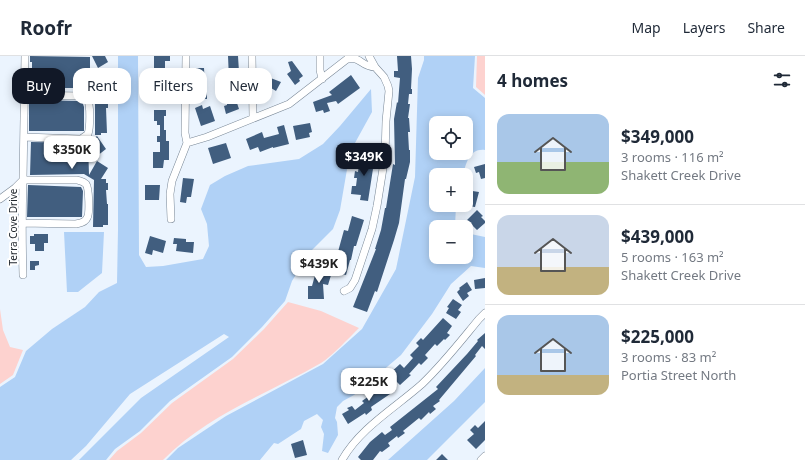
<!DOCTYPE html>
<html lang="en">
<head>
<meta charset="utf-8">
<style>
	body { margin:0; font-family:"Noto Sans",sans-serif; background:#f2f2f3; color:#1f2937; height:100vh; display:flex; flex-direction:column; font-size:15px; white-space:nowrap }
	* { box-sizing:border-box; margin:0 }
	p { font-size:13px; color:#747a83 }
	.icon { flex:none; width:22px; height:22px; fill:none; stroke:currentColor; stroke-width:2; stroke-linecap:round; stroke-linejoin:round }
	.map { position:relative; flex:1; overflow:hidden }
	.sheet { display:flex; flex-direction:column; background:#fff; width:320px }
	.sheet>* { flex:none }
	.banner { position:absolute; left:12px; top:12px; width:380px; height:36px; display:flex; gap:8px }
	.controls { position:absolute; left:429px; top:60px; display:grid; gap:8px }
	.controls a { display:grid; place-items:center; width:44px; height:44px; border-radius:8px; background:#fff; box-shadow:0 2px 10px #0003; font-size:20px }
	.price { position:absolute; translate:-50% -34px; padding:0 9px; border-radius:8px; background:#fff; color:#222; font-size:13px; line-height:26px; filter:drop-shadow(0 1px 2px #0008) }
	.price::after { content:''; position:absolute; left:50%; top:24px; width:12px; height:9px; margin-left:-6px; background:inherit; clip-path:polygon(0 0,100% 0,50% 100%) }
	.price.selected { background:#111827; color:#fff }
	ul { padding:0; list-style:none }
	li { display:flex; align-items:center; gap:12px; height:100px; padding:0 12px }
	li+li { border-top:1px solid #e0e1e3 }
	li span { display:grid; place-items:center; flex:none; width:112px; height:80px; border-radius:12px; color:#555 }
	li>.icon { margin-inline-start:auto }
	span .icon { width:48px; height:48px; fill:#fffc; stroke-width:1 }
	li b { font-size:17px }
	h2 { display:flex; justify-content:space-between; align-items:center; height:48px; padding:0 12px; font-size:17px }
	.chip { padding:0 14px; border-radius:12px; background:#fff; box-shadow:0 2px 10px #0003; font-size:14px; line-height:36px }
	.chip.selected { background:#111827; color:#fff }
	header { display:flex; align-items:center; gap:24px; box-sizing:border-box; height:56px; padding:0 20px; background:#fff; border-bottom:1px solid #e0e1e3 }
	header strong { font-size:19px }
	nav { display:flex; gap:22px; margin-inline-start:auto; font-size:14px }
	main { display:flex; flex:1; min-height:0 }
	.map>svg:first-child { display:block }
	.green { fill:#fdd2cf }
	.water { fill:#b0d1f6; fill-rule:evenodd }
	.building { fill:#415e7f }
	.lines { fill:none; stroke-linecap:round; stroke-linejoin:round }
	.minor-casing { stroke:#798796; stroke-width:8 }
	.minor { stroke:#fff; stroke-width:7 }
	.labels { text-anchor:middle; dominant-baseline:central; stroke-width:4; stroke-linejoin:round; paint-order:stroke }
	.street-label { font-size:10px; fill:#23292f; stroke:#fff }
</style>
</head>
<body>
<header>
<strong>Roofr</strong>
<nav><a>Map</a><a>Layers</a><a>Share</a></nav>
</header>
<main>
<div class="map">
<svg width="485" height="404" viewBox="0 0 485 404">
	<rect width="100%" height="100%" fill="#ebf4fe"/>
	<path class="green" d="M477,0H485V39L476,31Z
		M288,246L321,255L359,272C349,282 332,300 321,307C267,338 207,359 163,404H109L117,395L141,377L172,347L233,303L264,273Z
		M0,253L3,274L10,291L23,294L13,319L0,328Z"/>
	<path class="water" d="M118,0H138L139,199L146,211L163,210L203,203L209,190L207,168L201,153L210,129L225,120L248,110L299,103L323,88L340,70L371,33L372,56L350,96L340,154L333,173L311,195L292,225L285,245L262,271L232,301L170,345L140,375L115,393L106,404H79L141,342L229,281L224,278L130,338L86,390L71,404H0V331L15,321L26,295L52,273L85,251L99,236L117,227L118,174Z
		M424,0H475L473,32L485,42V94C470,92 466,107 463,119H436V149H456L455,171H436V201H466V177L485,181V212L471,210L451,228L432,258L401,299L354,339L343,345L337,351L335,362L337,366L338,379L328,397L322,395L324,378L321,371L323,364L317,358L304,365L301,373L278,388L274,387L260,404H166L178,392L226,360L323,308L362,273L396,213L415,121L418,22L424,4ZM436,67H466V97H436Z
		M64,176H104L102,217L78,236H67Z
		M485,312V346L427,404H388L454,345Z"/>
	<path class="building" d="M30,0L90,1V30L96,23L98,24L100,22L107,28L103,35V42H108V52H106L107,77H101V79H95V38L89,32H30V26H32V6H30Z
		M92,0H105L108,6L98,12Z
		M154,0H170V5H165V17H167V26H164V39H163V43H150V31H154Z
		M228,0H238L239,16H236L237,23H229Z
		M397,0H411L412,13L411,33H412V38H409L408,48H410L408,62H409L410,76H408L409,94H410V106L406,123H405L399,167L394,184L377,236L375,235L367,256L353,251L376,193H375L381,174L385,152H386L393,108L395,109L394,63L397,46L398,47L400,22L394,21V15H398Z
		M292,5L303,20L299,23L300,25L295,29L287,18L291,15L288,6Z
		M196,12H204L205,32H207V43H198V40H196V35H198Z
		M351,19L360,32L338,48L336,45L327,47L330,55L324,57L323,54L316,56L313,46L332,39L329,36Z
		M268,21L281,26L276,35L271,32L270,34L263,30Z
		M29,44L82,45L84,51V75H29Z
		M236,44L239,53L226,58L224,50L227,49V47Z
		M202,49L203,53L210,50L215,65L201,70L195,52Z
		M154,54H166V60H164V74H166V85H169V104H164L163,112H153V96H160V86H157V80H160V69H157V65H154Z
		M310,67L312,76L309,77L310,81L296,84L293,70Z
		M284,69L289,88L273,92V91L260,96L258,91L250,94L246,83L262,76L264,82L279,78L277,71Z
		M97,80L106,93L97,100L88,87Z
		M31,86L88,87L89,119L97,105L108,112L101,123H106V127H108V134H106L107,148H108V169H103V171H93L94,124L84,118L30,119Z
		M226,87L231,102L213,108L208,92Z
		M360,99L375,100L368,145L360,144L361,139L351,138L352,130H356L357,122H354L355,115L358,116Z
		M485,108V122L481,123L479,116L476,117L474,111Z
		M183,122L194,123L191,141H187L186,147L180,146Z
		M28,129L81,131L83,135L82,161H27Z
		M145,129H160L159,144H145Z
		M466,134L479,136L475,151L466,150Z
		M477,154L483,160L481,161L485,165V167L477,174L467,164Z
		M352,160L364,164L356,190H354L351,204H350L346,219L331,215L334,202L336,203L344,174L348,175Z
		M34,178H48V187H44V195H35V188H30V180H34Z
		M150,180L166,185L163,197L153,194L152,199L145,197Z
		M174,182L186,183V186H194L193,197L176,195L177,188H173Z
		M30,205H39V209L35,210V214H30Z
		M317,212L332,216L328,229L323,228L324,243H308V230H312Z
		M485,222V232L475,233L474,224Z
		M467,226L472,234L467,237L469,240L463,245L457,236L460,233L459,232Z
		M453,243L462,249L458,254L461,256L456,263L446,257L449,252L447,251Z
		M443,262L452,270L447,277L450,279L445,284L444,283L437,290L435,288L425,299L428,302L421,309L419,307L409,318L411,319L400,329L389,318L400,308L404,312L413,302L410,299L419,290L416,287L421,282L423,284Z
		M485,277V293L482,290L475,299L476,300L439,344L440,345L433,350L436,353L430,358L429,356L421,364L419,362L403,375L405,377L398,382L397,380L388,387L390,390L382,396L380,395L373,404H361L358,401L370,386L382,376L385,379L392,374L390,371L438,333L436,331L467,298L478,285L477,284Z
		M386,323L392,332L388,335L390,338L371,351L372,354L366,359L365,357L348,368L342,358L349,354L347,352L352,350L355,354L364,347L362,345L376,335L373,332Z
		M485,365V384L476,393L467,384L474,378L470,374L475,369L478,372Z
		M303,384L307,399L295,402L291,388Z
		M442,398L448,404H436Z"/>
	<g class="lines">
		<g class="minor-casing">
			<path id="minor" d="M252,0L253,62
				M320,0V14L322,23
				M348,3C361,0 361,11 375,11
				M24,39L81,40C83,40 85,41 87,43C91,48 90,72 88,78L81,83L24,81
				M187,87L207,81L289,48L351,0
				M0,143L15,132L23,124L25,0
				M171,163L170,138L172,125L187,87L185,77L186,0
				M22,167L76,168C80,167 85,167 87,162C90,158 89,132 86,128C83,125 80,125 77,124H23C22,156 22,187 23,219
				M344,235L350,232L355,224L372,173L377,150L385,100L386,65L389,35L388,30L384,21L375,11L369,0
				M342,404C360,372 395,352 422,328C443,308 460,286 479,263L485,257
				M481,404L485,400"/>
		</g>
		<use href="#minor" class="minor"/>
	</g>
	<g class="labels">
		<g class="street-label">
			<text transform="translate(13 171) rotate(-90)">Terra Cove Drive</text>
		</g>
	</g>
</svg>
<div class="controls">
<a><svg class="icon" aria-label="locate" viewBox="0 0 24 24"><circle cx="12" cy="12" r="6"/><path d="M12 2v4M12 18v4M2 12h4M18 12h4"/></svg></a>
<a>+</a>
<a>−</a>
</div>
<b class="price" style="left:72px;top:114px">$350K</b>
<b class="price selected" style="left:364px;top:121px">$349K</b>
<b class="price" style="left:319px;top:228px">$439K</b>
<b class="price" style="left:369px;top:346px">$225K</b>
<div class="banner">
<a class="chip selected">Buy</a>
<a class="chip">Rent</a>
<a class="chip">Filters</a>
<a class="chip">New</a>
</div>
</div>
<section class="sheet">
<h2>4 homes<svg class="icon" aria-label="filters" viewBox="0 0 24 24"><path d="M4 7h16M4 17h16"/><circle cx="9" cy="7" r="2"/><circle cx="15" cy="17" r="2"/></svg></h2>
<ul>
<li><span style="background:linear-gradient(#a9c7e8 60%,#8fb573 0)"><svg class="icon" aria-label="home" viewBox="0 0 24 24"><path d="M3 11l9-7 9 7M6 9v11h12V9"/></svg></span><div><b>$349,000</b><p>3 rooms · 116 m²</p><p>Shakett Creek Drive</p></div></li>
<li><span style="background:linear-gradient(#c9d6e8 65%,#c2b280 0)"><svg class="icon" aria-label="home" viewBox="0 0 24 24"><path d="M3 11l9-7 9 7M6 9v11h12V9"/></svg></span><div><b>$439,000</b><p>5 rooms · 163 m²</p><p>Shakett Creek Drive</p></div></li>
<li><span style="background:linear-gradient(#a9c7e8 75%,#c2b280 0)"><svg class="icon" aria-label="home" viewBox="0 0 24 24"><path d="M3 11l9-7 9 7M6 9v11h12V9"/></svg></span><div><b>$225,000</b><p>3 rooms · 83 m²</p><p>Portia Street North</p></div></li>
</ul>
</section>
</main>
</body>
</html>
